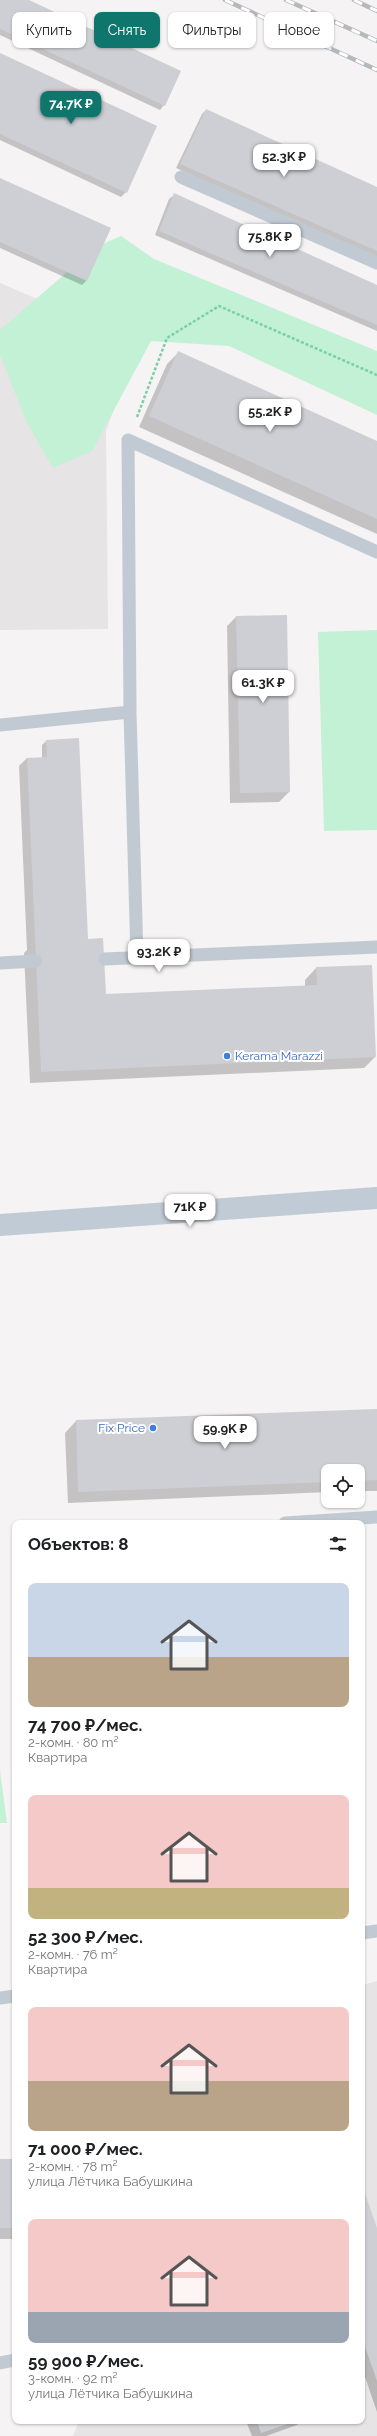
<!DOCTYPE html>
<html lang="ru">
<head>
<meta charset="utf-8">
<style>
	body { margin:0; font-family:Raleway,sans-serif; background:#f2f2f2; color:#202124; height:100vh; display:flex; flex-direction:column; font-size:15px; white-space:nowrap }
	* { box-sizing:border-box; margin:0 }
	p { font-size:13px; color:#757577 }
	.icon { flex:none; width:22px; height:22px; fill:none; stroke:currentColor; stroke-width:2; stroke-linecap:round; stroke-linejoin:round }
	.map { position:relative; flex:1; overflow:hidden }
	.details { position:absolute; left:12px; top:1520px; width:353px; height:904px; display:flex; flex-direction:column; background:#fff; border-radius:8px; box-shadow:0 1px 3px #0004 }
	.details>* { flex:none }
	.guide { position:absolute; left:12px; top:12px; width:353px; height:36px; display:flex; gap:8px }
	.buttons { position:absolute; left:321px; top:1464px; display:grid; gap:8px }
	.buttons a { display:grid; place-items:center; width:44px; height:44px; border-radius:8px; background:#fff; box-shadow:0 1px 3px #0004; font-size:20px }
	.price { position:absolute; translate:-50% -34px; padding:0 9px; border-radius:8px; background:#fff; color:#222; font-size:13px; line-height:26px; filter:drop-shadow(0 1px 2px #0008) }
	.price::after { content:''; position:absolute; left:50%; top:24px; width:12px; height:9px; margin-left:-6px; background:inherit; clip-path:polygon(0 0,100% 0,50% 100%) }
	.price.active { background:#0f766e; color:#fff }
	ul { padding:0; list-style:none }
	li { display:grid; align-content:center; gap:8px; height:212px; padding:0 16px }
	li span { display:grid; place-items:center; height:124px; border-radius:8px; color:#555 }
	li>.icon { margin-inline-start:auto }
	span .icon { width:72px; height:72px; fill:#fffc; stroke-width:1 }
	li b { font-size:17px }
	h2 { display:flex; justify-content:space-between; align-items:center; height:48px; padding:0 16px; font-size:17px }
	.tag { padding:0 14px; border-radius:8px; background:#fff; box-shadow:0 1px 3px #0004; font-size:14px; line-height:36px }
	.tag.active { background:#0f766e; color:#fff }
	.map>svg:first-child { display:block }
	.education { fill:#e6e4e5 }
	.green { fill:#c3f1d5 }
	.shadow { fill:#0003 }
	.building { fill:#cdcfd5 }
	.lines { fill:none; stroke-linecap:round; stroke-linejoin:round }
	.path { stroke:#7ad0a6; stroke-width:2.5; stroke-dasharray:3 2; stroke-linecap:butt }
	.service { stroke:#c1cad2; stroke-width:13 }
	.secondary { stroke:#c1cbd6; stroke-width:22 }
	.rail-casing { stroke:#b5b8bd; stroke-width:4.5 }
	.rail { stroke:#fff; stroke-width:3; stroke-dasharray:9; stroke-linecap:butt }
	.shop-dot { fill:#3f7fe0; stroke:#fff; stroke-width:1.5 }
	.labels { text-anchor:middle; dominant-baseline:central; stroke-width:4; stroke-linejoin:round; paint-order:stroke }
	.shop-label { font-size:12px; fill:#366cbe; stroke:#fff; text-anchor:start }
</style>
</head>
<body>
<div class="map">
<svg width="377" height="2436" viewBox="0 0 377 2436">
	<rect width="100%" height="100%" fill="#f5f3f3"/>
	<path class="education" d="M0,283L138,342L106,431L108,629L0,630Z
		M377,1981V2436H73L79,2421H362V1985Z"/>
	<path class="green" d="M121,236L154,259L377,351V415L229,346L151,341L92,451L53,468L27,423L0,355V330L96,247Z
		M377,630V830L324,831L318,632Z
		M0,1771L7,1823H0Z"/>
	<path class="shadow" d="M0,0H27L164,105L160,110L0,35Z
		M0,54L126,192L121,197L0,140Z
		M206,110L377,188V257L176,168L202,114Z
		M0,179L87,280L82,285L0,248Z
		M174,195L377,286V331L155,235L169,199Z
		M178,353L377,442V534L139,427L167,364Z
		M286,616L289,792L279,802L230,803L227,626L236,617Z
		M46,741L87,940L105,996L305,986V980L316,968L375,1057L364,1068L30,1083L24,953L27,950L19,766L27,758H42V745Z
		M377,1410V1491H358V1471H328V1492L68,1503L65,1433L76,1421Z
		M0,2160H15V2239H0Z
		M362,2188L377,2231V2412L362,2368Z
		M246,2421H301L297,2425L266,2436H252Z"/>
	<path class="building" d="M0,0H29L181,71L165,106L0,29Z
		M0,53L157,126L127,193L0,134Z
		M206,109L377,187V251L180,164Z
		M0,178L111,228L87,281L0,242Z
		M174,193L377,285V325L159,231Z
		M178,351L377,441V519L149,416Z
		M287,615L290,792L240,793L236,616Z
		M79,738L88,939L103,938L106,994L317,985L316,967L372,965L376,1057L41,1072L27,758L47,757L46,740Z
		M377,1409V1480L358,1481V1471H328V1482L78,1492L76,1420Z
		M0,2159H15V2228H0Z
		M362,2185L377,2228V2381L362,2338Z
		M257,2421H296L261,2433Z"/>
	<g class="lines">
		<path class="path" d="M137,417L167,338L219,306L377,375"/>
		<path class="service" d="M181,177L377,263
			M0,725L130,712
			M137,957L130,712L128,440L377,552
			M105,959L377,947
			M0,963L36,961
			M285,1523L377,1517
			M362,1933L377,1931
			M0,1998L15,1996
			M0,2363L15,2360"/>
		<path class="secondary" d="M0,1225L377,1198"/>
		<g class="rail-casing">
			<path id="rail" d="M225,0L377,70
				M286,0L377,41
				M354,0L377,11"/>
		</g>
		<use href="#rail" class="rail"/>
	</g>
	<g class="shop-dot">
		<circle cx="227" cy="1056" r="4"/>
		<circle cx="153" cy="1428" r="4"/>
	</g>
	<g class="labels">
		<g class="shop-label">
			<text x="235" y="1056">Kerama Marazzi</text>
			<text x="145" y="1428" text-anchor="end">Fix Price</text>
		</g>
	</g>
</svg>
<div class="buttons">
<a><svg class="icon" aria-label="locate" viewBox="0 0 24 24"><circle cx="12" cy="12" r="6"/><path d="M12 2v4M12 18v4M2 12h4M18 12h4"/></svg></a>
</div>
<b class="price active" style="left:71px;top:125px">74.7K ₽</b>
<b class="price" style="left:284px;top:178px">52.3K ₽</b>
<b class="price" style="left:270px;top:258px">75.8K ₽</b>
<b class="price" style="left:270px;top:433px">55.2K ₽</b>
<b class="price" style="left:263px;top:704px">61.3K ₽</b>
<b class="price" style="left:159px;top:973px">93.2K ₽</b>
<b class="price" style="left:190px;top:1228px">71K ₽</b>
<b class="price" style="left:225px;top:1450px">59.9K ₽</b>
<div class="guide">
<a class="tag">Купить</a>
<a class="tag active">Снять</a>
<a class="tag">Фильтры</a>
<a class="tag">Новое</a>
</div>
<section class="details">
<h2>Объектов: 8<svg class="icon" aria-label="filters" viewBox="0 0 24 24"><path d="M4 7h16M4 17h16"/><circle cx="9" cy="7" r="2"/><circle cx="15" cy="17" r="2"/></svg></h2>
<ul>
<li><span style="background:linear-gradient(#c9d6e8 60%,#b9a48a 0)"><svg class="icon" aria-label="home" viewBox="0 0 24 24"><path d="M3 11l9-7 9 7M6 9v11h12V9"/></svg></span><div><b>74 700 ₽/мес.</b><p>2-комн. · 80 m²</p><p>Квартира</p></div></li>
<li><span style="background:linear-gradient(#f6c9c9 75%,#c2b280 0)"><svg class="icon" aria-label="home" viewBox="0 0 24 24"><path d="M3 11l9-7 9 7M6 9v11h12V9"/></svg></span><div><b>52 300 ₽/мес.</b><p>2-комн. · 76 m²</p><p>Квартира</p></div></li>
<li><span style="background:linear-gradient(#f6c9c9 60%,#b9a48a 0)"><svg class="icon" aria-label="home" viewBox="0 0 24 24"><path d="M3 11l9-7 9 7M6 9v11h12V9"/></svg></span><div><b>71 000 ₽/мес.</b><p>2-комн. · 78 m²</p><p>улица Лётчика Бабушкина</p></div></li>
<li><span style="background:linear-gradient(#f6c9c9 75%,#9aa5b1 0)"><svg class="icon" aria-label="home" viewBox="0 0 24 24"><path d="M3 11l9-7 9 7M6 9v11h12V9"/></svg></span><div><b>59 900 ₽/мес.</b><p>3-комн. · 92 m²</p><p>улица Лётчика Бабушкина</p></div></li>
</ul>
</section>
</div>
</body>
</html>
